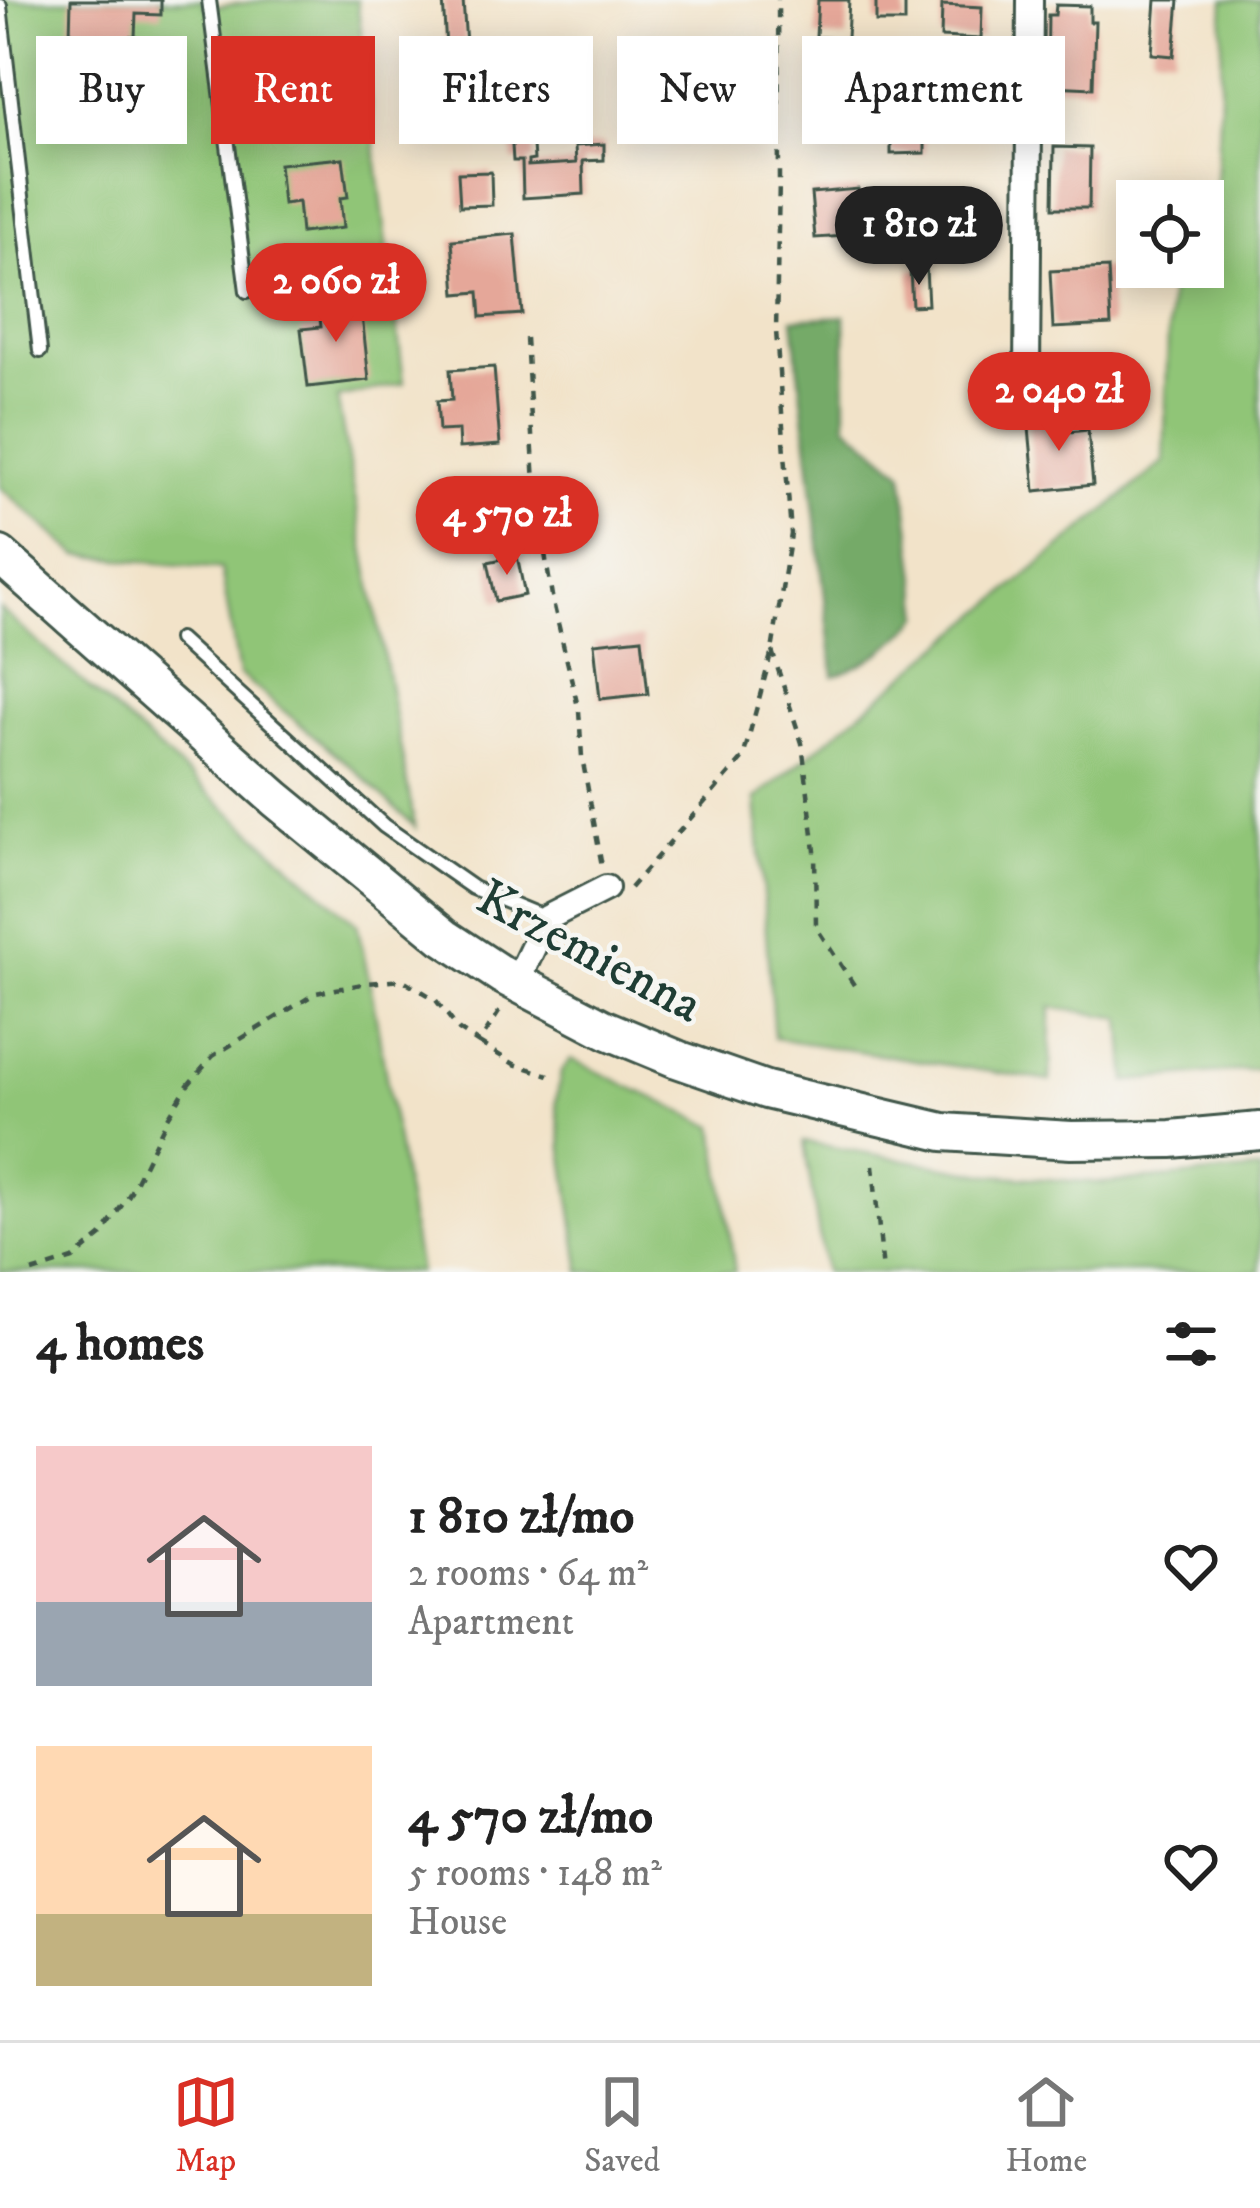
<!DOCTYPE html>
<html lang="en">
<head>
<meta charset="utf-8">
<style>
	body { margin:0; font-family:"IM FELL DW Pica",serif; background:#f2f2f2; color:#222; height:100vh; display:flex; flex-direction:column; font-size:45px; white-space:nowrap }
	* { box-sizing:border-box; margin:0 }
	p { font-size:39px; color:#767676 }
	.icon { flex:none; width:66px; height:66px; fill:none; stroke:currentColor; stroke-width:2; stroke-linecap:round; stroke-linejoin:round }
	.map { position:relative; height:1272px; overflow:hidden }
	.sheet { display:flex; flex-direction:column; background:#fff; flex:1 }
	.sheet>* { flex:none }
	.guide { position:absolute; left:36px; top:36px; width:1188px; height:108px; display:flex; gap:24px }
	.fabs { position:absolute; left:1116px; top:180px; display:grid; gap:24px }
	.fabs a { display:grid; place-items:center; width:108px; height:108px; border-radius:0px; background:#fff; box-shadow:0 6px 30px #0003; font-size:60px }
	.price { position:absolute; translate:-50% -102px; padding:0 27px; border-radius:42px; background:#d93025; color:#fff; font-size:39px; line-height:78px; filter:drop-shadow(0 3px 6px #0008) }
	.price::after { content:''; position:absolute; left:50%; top:72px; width:36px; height:27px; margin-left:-18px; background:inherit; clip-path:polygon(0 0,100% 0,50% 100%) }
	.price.selected { background:#222; color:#fff }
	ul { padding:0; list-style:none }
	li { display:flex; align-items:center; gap:36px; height:300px; padding:0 36px }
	li span { display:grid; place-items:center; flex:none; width:336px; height:240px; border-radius:0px; color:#555 }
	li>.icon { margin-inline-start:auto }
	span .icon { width:144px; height:144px; fill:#fffc; stroke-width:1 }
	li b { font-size:51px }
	h2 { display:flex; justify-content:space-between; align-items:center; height:144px; padding:0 36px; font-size:51px }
	.pill { padding:0 42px; border-radius:0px; background:#fff; box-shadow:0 6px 30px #0003; font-size:42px; line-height:108px }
	.pill.selected { background:#d93025; color:#fff }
	.dock { display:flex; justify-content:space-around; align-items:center; height:168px; border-top:3px solid #e0e0e0; background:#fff; font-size:33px; color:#767676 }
	.dock a { display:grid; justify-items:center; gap:6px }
	.dock .selected { color:#d93025 }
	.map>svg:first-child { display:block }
	.green { fill:#90c577; stroke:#588156; stroke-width:3 }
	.forest { fill:#74aa68; stroke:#4a744e; stroke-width:3 }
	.building { fill:#e5a799 }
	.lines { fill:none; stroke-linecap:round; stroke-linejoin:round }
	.lane-casing { stroke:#3f564a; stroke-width:18 }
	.street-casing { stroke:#3f564a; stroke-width:30 }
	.secondary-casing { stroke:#3f564a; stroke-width:42 }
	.path { stroke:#3f564a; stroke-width:4.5; stroke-dasharray:9 9; stroke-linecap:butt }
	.lane { stroke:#fff; stroke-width:12 }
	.street { stroke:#fff; stroke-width:24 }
	.secondary { stroke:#fff; stroke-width:36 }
	.labels { text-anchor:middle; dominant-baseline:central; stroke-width:9; stroke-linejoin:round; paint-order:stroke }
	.street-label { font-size:51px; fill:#1f3d34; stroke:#f6f6f2 }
</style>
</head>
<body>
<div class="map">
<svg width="1260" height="1272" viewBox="0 0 1260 1272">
	<rect width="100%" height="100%" fill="#f6f6f2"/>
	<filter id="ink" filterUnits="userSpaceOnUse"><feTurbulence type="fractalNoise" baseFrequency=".00833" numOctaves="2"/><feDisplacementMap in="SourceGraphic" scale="24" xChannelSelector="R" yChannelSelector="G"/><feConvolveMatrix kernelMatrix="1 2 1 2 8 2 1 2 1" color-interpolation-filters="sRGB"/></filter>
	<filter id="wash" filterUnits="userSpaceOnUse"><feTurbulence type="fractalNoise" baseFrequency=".004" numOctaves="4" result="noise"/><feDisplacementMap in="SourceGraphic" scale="48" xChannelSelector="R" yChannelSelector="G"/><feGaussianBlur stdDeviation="2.7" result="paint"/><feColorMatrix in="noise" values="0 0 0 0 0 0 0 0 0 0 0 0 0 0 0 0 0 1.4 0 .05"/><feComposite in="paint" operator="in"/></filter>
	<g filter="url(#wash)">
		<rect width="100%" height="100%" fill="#f2e3c9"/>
		<path class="green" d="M0,0H203L205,8L267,0H357L404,383L337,398L415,827L352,767L239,674L221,569L78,555L0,487Z
			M1224,0H1260V1069L1127,1081L1122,1018L1051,1007L1050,1081L774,1038L756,799L1164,462L1170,273L1209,270L1217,167Z
			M0,609L357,924L372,994L419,1272H0Z
			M571,1059L715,1127L735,1272H581L556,1102L561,1072Z
			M804,1142L991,1175L1102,1183L1260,1170V1272H825Z"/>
		<path class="forest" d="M845,316L846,424L903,472L922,615C897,643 868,664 834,676L793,319Z"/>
		<g id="blocks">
			<path class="building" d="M71,0H161V15L136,14L135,37L70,36Z
				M443,0H463L466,45L446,47Z
				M818,0H849L847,38L816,37Z
				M876,0H905V22H876Z
				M1156,0H1179L1174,56L1152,54Z
				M942,5L982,7L981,39L941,37Z
				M1056,5L1090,6V22H1095L1093,88L1052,86L1053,79H1047L1048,15H1055Z
				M334,50L339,87L332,88L335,114L290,121L285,83L267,86L263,60Z
				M560,51L561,92L513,93V52Z
				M459,72L461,132L425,133L422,73Z
				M925,113V153L891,154V114Z
				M532,129L534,160L528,161V166L576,163L575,146L604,144V160L583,161L584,194L523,198L522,161H513L511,130Z
				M1054,147L1090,148L1089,208H1053Z
				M343,158L348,197L340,198L343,228L301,233L298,202L283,204L279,164Z
				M491,172L492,205L460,206L458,173Z
				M858,189L862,235L815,238L811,193Z
				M515,234L522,314L481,317L479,292L456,294L452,240Z
				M1108,268L1111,325L1053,328L1050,271Z
				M926,269L928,305L912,306L910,270Z
				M360,297L369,380L308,387L301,329L321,327L318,301Z
				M494,367L500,445L459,448L458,430L439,431L437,401L452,400L450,370Z
				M1066,413L1068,432L1088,430L1093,485L1035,491L1028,417Z
				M517,556L525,595L496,601L488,562Z
				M642,638L648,694L600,699L594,643Z"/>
		</g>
	</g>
	<g filter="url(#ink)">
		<use href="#blocks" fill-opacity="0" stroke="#3f564a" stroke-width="3"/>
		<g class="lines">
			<g class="lane-casing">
				<path id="lane" d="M209,0L247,291
					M0,6L40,351
					M179,639L384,826L473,888L546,918"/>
			</g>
			<g class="street-casing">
				<path id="street" d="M1027,373L1030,0
					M516,983L547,918L606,888"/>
			</g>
			<g class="secondary-casing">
				<path id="secondary" d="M0,555L276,799L444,937L502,975L607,1030L677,1059L766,1090L943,1132L1071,1140L1171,1139L1260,1131"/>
			</g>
			<path class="path" d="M526,338L536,499L553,602L579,711L582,757L602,866
				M772,651L802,743L815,851L816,927L854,985
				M630,888L743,758L772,651L791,534L776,331L779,179L778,0
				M479,1043L514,1064L549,1075
				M873,1165L883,1272
				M32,1272L73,1259L101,1236L129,1195L167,1119L188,1085L213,1056L316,993L367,983L403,980L435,999L459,1030L479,1043L501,1009"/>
			<use href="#lane" class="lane"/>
			<use href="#street" class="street"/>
			<use href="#secondary" class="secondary"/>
		</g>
	</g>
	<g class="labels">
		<g class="street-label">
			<text transform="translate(589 952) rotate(28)">Krzemienna</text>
		</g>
	</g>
</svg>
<div class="fabs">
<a><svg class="icon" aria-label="locate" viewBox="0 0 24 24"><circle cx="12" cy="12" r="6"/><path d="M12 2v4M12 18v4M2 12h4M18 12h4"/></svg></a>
</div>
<b class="price selected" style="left:919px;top:288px">1 810 zł</b>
<b class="price" style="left:336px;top:345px">2 060 zł</b>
<b class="price" style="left:1059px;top:454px">2 040 zł</b>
<b class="price" style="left:507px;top:578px">4 570 zł</b>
<div class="guide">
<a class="pill">Buy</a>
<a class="pill selected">Rent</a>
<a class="pill">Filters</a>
<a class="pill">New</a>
<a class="pill">Apartment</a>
</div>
</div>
<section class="sheet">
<h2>4 homes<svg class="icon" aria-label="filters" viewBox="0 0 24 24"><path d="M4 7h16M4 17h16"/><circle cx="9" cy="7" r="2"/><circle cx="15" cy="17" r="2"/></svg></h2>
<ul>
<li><span style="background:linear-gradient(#f6c9c9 65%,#9aa5b1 0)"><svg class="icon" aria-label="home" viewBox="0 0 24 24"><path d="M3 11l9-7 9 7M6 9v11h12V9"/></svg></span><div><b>1 810 zł/mo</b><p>2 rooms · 64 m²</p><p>Apartment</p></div><svg class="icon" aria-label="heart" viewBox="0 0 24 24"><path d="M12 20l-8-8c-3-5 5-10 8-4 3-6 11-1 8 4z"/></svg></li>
<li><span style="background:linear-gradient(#ffd9b3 70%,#c2b280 0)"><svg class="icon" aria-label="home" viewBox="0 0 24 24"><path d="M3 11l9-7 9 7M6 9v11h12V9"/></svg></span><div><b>4 570 zł/mo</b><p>5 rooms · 148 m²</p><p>House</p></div><svg class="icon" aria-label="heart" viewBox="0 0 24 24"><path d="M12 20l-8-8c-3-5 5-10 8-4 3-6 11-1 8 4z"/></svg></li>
</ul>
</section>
<nav class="dock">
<a class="selected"><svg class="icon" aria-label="map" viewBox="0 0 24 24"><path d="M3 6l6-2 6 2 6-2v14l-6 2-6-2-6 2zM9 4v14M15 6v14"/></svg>Map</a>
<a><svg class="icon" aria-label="saved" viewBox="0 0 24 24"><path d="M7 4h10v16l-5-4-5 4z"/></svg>Saved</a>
<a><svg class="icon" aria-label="home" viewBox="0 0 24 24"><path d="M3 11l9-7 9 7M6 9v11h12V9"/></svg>Home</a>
</nav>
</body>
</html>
